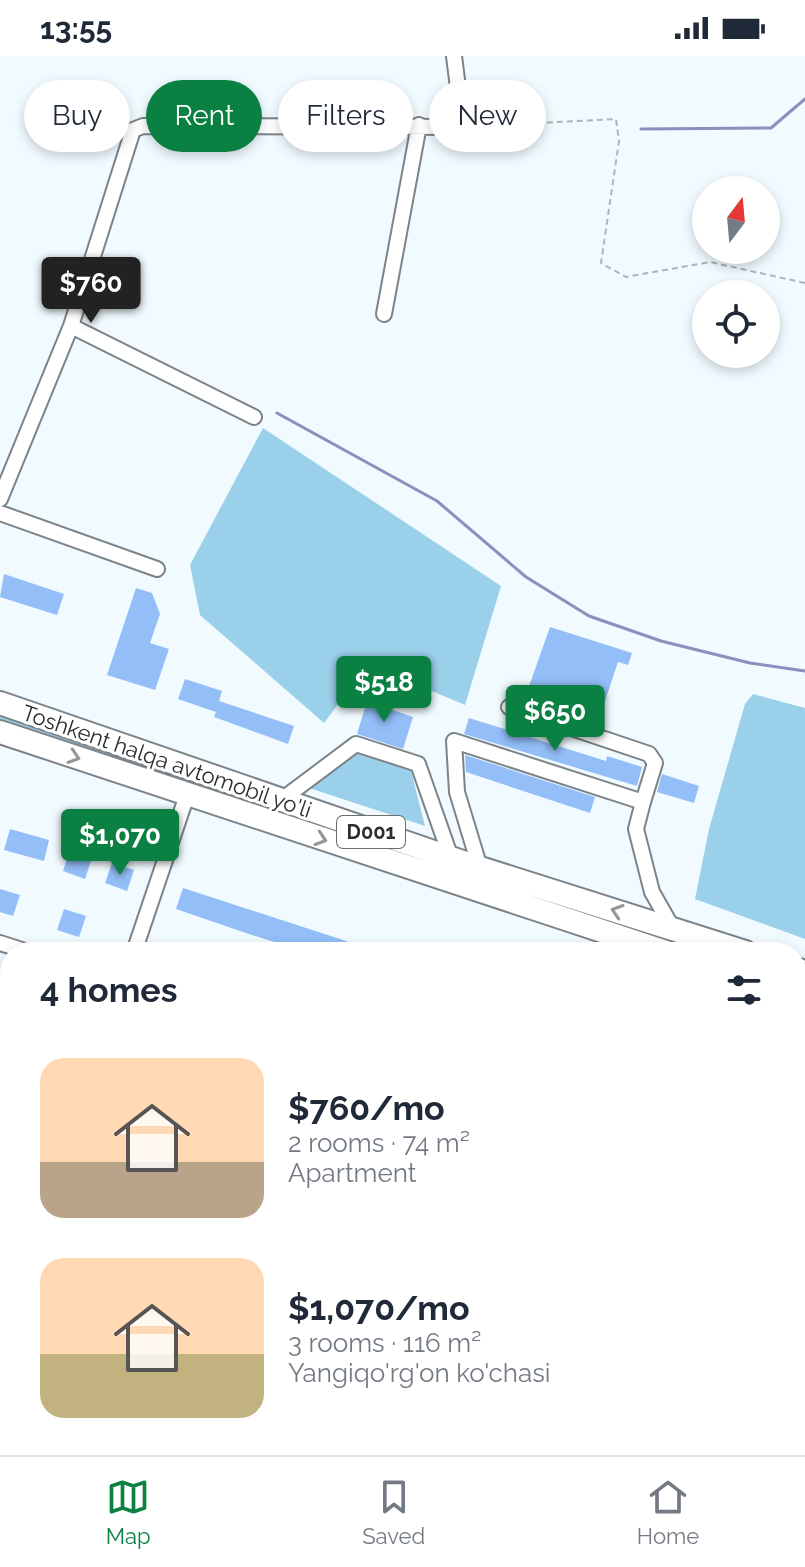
<!DOCTYPE html>
<html lang="en">
<head>
<meta charset="utf-8">
<style>
	body { margin:0; font-family:Raleway,sans-serif; background:#f6f6f7; color:#1f2937; height:100vh; display:flex; flex-direction:column; font-size:30px; white-space:nowrap }
	* { box-sizing:border-box; margin:0 }
	p { font-size:26px; color:#747a83 }
	.icon { flex:none; width:44px; height:44px; fill:none; stroke:currentColor; stroke-width:2; stroke-linecap:round; stroke-linejoin:round }
	.map { position:relative; flex:1; overflow:hidden }
	.side { position:absolute; left:0px; top:886px; width:806px; height:514px; display:flex; flex-direction:column; background:#fff; border-radius:32px 32px 0 0; box-shadow:0 4px 12px #0003 }
	.side>* { flex:none }
	.banner { position:absolute; left:24px; top:24px; width:758px; height:72px; display:flex; gap:16px }
	.needle { width:52px; rotate:16deg }
	.fabs { position:absolute; left:692px; top:120px; display:grid; gap:16px }
	.fabs a { display:grid; place-items:center; width:88px; height:88px; border-radius:50%; background:#fff; box-shadow:0 4px 12px #0003; font-size:40px }
	.price { position:absolute; translate:-50% -68px; padding:0 18px; border-radius:8px; background:#0b8043; color:#fff; font-size:26px; line-height:52px; filter:drop-shadow(0 2px 4px #0008) }
	.price::after { content:''; position:absolute; left:50%; top:48px; width:24px; height:18px; margin-left:-12px; background:inherit; clip-path:polygon(0 0,100% 0,50% 100%) }
	.price.current { background:#222; color:#fff }
	ul { padding:0; list-style:none }
	li { display:flex; align-items:center; gap:24px; height:200px; padding:0 40px }
	li span { display:grid; place-items:center; flex:none; width:224px; height:160px; border-radius:24px; color:#555 }
	li>.icon { margin-inline-start:auto }
	span .icon { width:96px; height:96px; fill:#fffc; stroke-width:1 }
	li b { font-size:34px }
	h2 { display:flex; justify-content:space-between; align-items:center; height:96px; padding:0 40px; font-size:34px }
	.chip { padding:0 28px; border-radius:36px; background:#fff; box-shadow:0 4px 12px #0003; font-size:28px; line-height:72px }
	.chip.current { background:#0b8043; color:#fff }
	.status { display:flex; justify-content:space-between; align-items:center; height:56px; padding:0 40px; background:#fff; direction:ltr }
	.status svg { height:22px; fill:currentColor }
	.tab-bar { display:flex; justify-content:space-around; align-items:center; height:112px; border-top:2px solid #e0e1e3; background:#fff; font-size:22px; color:#747a83 }
	.tab-bar a { display:grid; justify-items:center; gap:4px }
	.tab-bar .current { color:#0b8043 }
	.map>svg:first-child { display:block }
	.green { fill:#9bd0eb }
	.lines { fill:none; stroke-linecap:round; stroke-linejoin:round }
	.stream { stroke:#8a8fbe; stroke-width:3 }
	.building { fill:#93bef8 }
	.minor-casing { stroke:#7c8489; stroke-width:18 }
	.highway-casing { stroke:#7c8489; stroke-width:26 }
	.path { stroke:#adb5b9; stroke-width:2; stroke-dasharray:6 4; stroke-linecap:butt }
	.minor { stroke:#fff; stroke-width:14 }
	.highway { stroke:#fff; stroke-width:22 }
	.oneway { stroke:#959798 }
	.labels { text-anchor:middle; dominant-baseline:central; stroke-width:6; stroke-linejoin:round; paint-order:stroke }
	.shield { fill:#fff; stroke:#6b6d6f; stroke-width:2 }
	.shield-label { font-size:20px; font-weight:bold; fill:#2b2f31 }
	.street-label { font-size:22px; fill:#2b2f31; stroke:#fff }
</style>
</head>
<body>
<div class="status"><b>13:55</b><svg viewBox="0 0 49 12"><path d="M0 12V9h3v3zM5 12V6h3v6zM10 12V3h3v9zM15 12V0h3v12zM26 1h20v11H26zM47 4h2v5h-2z"/></svg></div>
<div class="map">
<svg width="805" height="1399" viewBox="0 0 805 1399">
	<rect width="100%" height="100%" fill="#f0faff"/>
	<path class="green" d="M263,372L501,530L465,649L368,608L324,667L200,559L190,509Z
		M753,638L805,652V883L695,843L709,773L745,648Z
		M0,659L696,892L679,894L0,667Z
		M359,697L411,715L425,770L309,732Z"/>
	<g class="lines">
		<path class="stream" d="M641,73L771,72L805,43
			M277,357L437,445L526,521L589,560L661,585L750,607L805,615"/>
	</g>
	<path class="building" d="M4,518L64,538L57,559L0,541Z
		M136,532L152,537L160,558L150,587L169,593L155,634L107,619Z
		M550,571L632,597L628,609L618,606L600,660L527,636Z
		M185,623L222,635L219,645L294,670L288,688L214,661L216,656L178,643Z
		M369,639L384,643L381,650L413,661L403,693L357,678Z
		M469,662L606,705L607,700L642,711L637,730L464,678Z
		M465,699L595,741L590,757L466,716Z
		M662,718L699,730L694,747L657,736Z
		M10,773L49,784L44,805L4,794Z
		M70,794L92,802L85,823L63,815Z
		M112,807L134,814L127,835L105,827Z
		M183,832L346,885L372,896H306L243,876L176,853Z
		M0,833L20,839L13,860L0,856Z
		M64,853L86,860L79,881L57,874Z
		M232,1390H279L299,1399H252Z
		M611,1390H646L644,1399H608Z"/>
	<g class="lines">
		<g class="minor-casing">
			<path id="minor" d="M384,258L419,69
				M71,270L254,361
				M0,443L71,270L133,74L143,70L463,71L454,0
				M0,457L157,513
				M509,651L649,698L655,707L643,746
				M280,745L356,688L418,708L451,802
				M480,812L457,736L454,685L643,746L636,773L652,836L673,873
				M0,887L28,896
				M134,896L187,739
				M0,1024L10,1027
				M796,1151L805,1154
				M0,1181L10,1160
				M796,1259L805,1255
				M0,1351L10,1354
				M796,1376L805,1360
				M105,1390L129,1399
				M415,1398L418,1390
				M12,1399L14,1390
				M546,1399L549,1390
				M782,1399L788,1390"/>
		</g>
		<g class="highway-casing">
			<path id="highway" d="M0,647L480,812L745,896
				M0,676L666,896
				M796,913L805,916
				M796,939L805,942"/>
		</g>
		<path class="path" d="M477,70L616,63L619,85L601,207L626,221L710,206L805,227"/>
		<use href="#minor" class="minor"/>
		<use href="#highway" class="highway"/>
	</g>
	<defs><path id="oneway-chevron" d="M-2-3.5L2.5 0L-2 3.5" fill="none" stroke-width="1.6" stroke-linecap="round" stroke-linejoin="round" transform="scale(2)"/></defs>
	<g class="oneway">
		<use href="#oneway-chevron" transform="translate(74 701) rotate(18)"/>
		<use href="#oneway-chevron" transform="translate(321 783) rotate(18)"/>
		<use href="#oneway-chevron" transform="translate(617 855) rotate(-162)"/>
	</g>
	<g class="labels">
		<rect class="shield" x="337" y="760" width="68" height="32" rx="6"/>
		<g class="shield-label">
			<text x="371" y="776">D001</text>
		</g>
		<g class="street-label">
			<text transform="translate(167 705) rotate(19)">Toshkent halqa avtomobil yo'li</text>
		</g>
	</g>
</svg>
<div class="fabs">
<a><svg class="needle" viewBox="-14 -14 28 28"><path d="M0-13l5 13h-10z" fill="#e53935"/><path d="M0 13l5-13h-10z" fill="#747a83"/></svg></a>
<a><svg class="icon" aria-label="locate" viewBox="0 0 24 24"><circle cx="12" cy="12" r="6"/><path d="M12 2v4M12 18v4M2 12h4M18 12h4"/></svg></a>
</div>
<b class="price current" style="left:91px;top:269px">$760</b>
<b class="price" style="left:384px;top:668px">$518</b>
<b class="price" style="left:555px;top:697px">$650</b>
<b class="price" style="left:120px;top:821px">$1,070</b>
<div class="banner">
<a class="chip">Buy</a>
<a class="chip current">Rent</a>
<a class="chip">Filters</a>
<a class="chip">New</a>
</div>
<section class="side">
<h2>4 homes<svg class="icon" aria-label="filters" viewBox="0 0 24 24"><path d="M4 7h16M4 17h16"/><circle cx="9" cy="7" r="2"/><circle cx="15" cy="17" r="2"/></svg></h2>
<ul>
<li><span style="background:linear-gradient(#ffd9b3 65%,#b9a48a 0)"><svg class="icon" aria-label="home" viewBox="0 0 24 24"><path d="M3 11l9-7 9 7M6 9v11h12V9"/></svg></span><div><b>$760/mo</b><p>2 rooms · 74 m²</p><p>Apartment</p></div></li>
<li><span style="background:linear-gradient(#ffd9b3 60%,#c2b280 0)"><svg class="icon" aria-label="home" viewBox="0 0 24 24"><path d="M3 11l9-7 9 7M6 9v11h12V9"/></svg></span><div><b>$1,070/mo</b><p>3 rooms · 116 m²</p><p>Yangiqo'rg'on ko'chasi</p></div></li>
</ul>
</section>
</div>
<nav class="tab-bar">
<a class="current"><svg class="icon" aria-label="map" viewBox="0 0 24 24"><path d="M3 6l6-2 6 2 6-2v14l-6 2-6-2-6 2zM9 4v14M15 6v14"/></svg>Map</a>
<a><svg class="icon" aria-label="saved" viewBox="0 0 24 24"><path d="M7 4h10v16l-5-4-5 4z"/></svg>Saved</a>
<a><svg class="icon" aria-label="home" viewBox="0 0 24 24"><path d="M3 11l9-7 9 7M6 9v11h12V9"/></svg>Home</a>
</nav>
</body>
</html>
